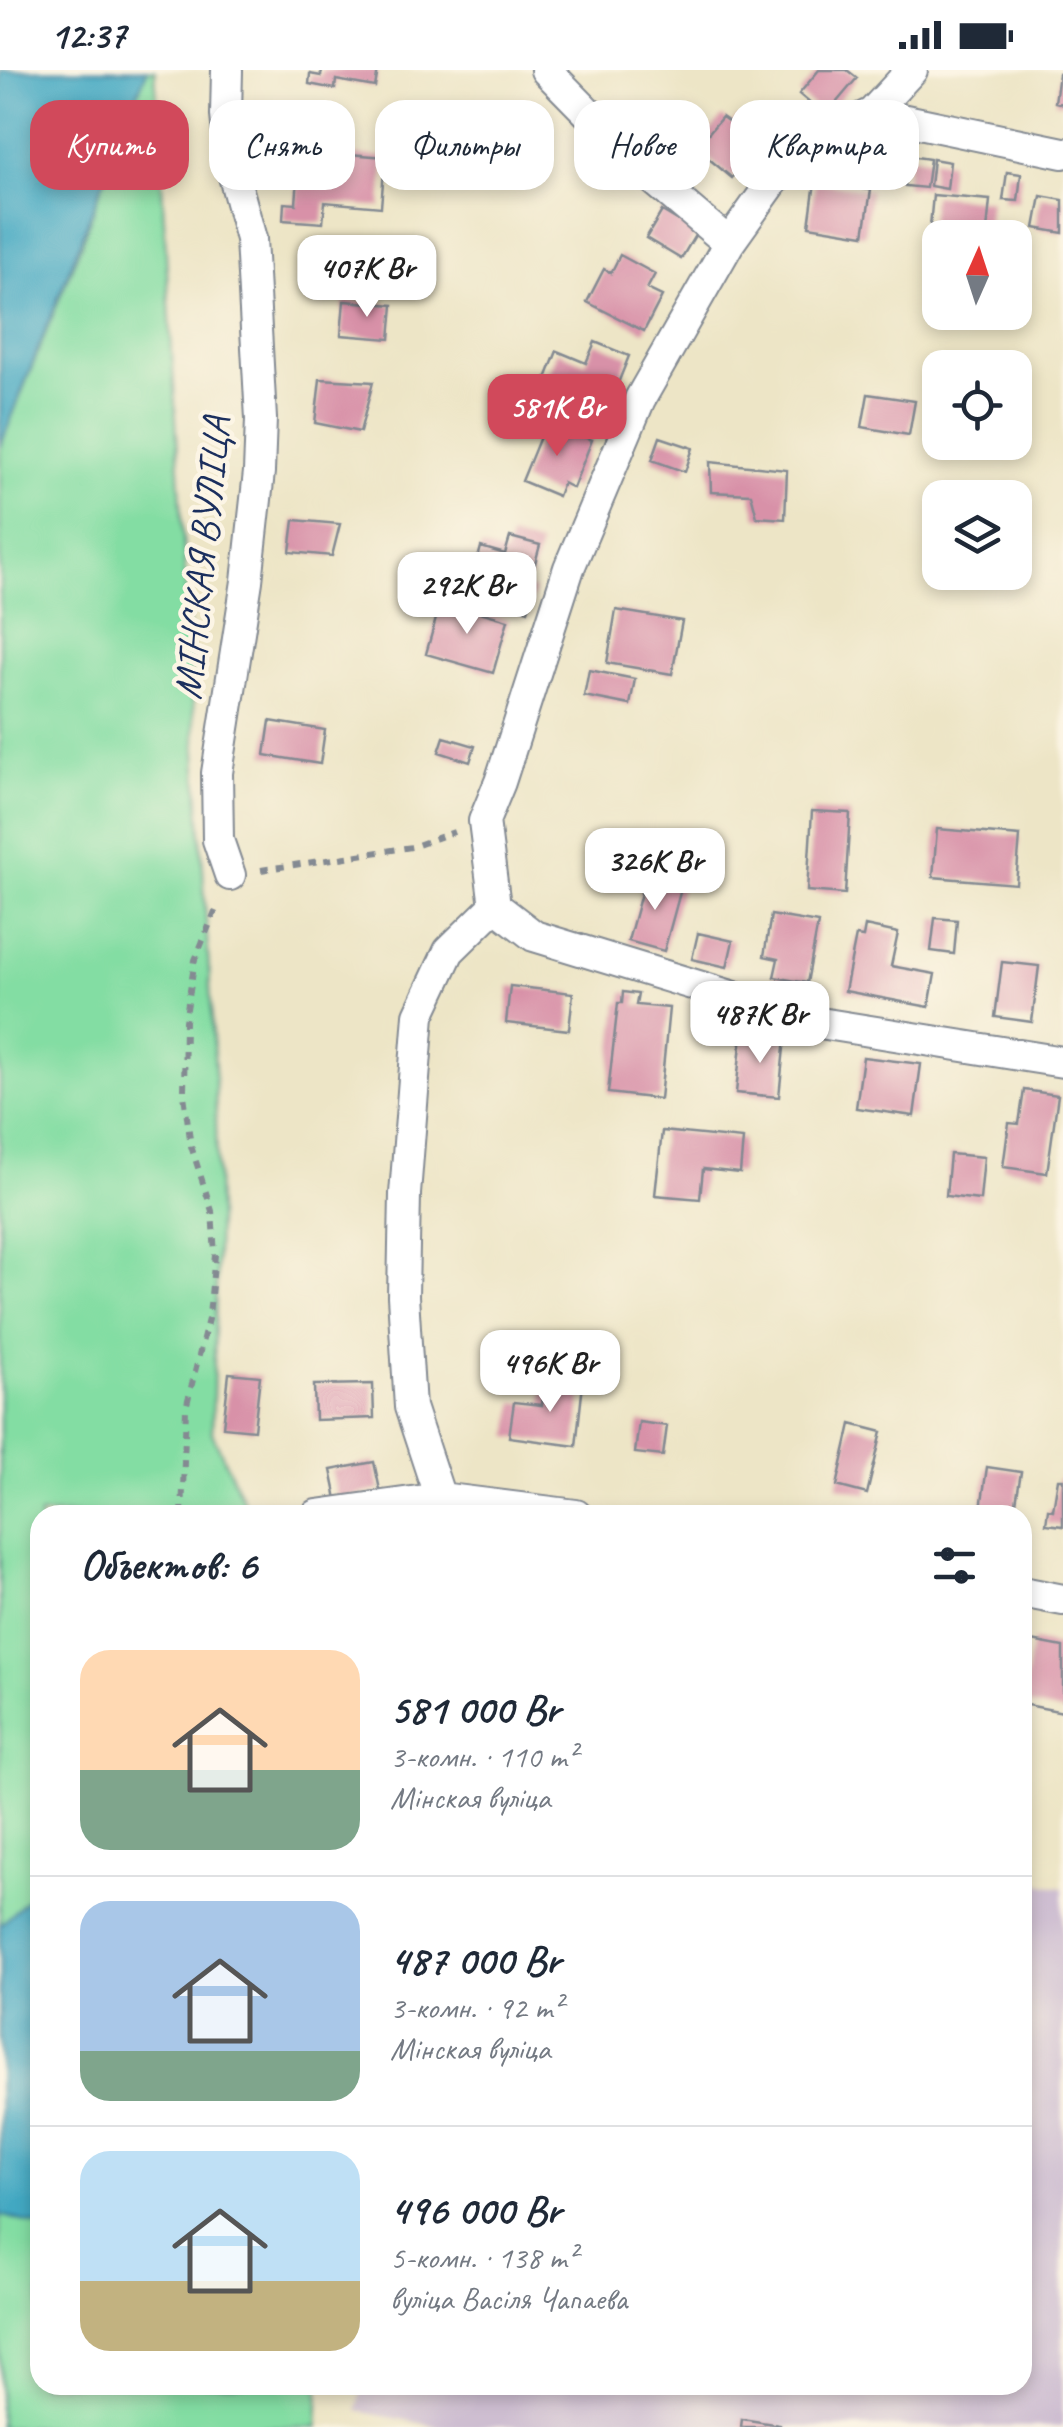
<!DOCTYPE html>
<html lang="ru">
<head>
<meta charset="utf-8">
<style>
	body { margin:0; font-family:Caveat,sans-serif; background:#f6f6f7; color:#1f2937; height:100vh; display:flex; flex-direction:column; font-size:38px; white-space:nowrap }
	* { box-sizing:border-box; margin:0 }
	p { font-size:32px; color:#747a83 }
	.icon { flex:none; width:55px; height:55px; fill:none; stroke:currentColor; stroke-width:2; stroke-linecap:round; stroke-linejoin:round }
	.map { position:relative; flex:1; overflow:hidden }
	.drawer { position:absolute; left:30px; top:1435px; width:1002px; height:890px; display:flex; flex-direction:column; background:#fff; border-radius:30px; box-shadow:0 5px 15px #0003 }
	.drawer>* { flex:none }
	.guide { position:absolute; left:30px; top:30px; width:1005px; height:90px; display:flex; gap:20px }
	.needle { width:65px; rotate:3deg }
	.buttons { position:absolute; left:922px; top:150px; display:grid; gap:20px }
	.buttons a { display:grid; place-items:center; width:110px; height:110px; border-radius:20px; background:#fff; box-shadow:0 5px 15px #0003; font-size:50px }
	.price { position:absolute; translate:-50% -85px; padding:0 22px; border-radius:20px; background:#fff; color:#222; font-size:32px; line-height:65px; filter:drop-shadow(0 2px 5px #0008) }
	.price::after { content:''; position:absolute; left:50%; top:60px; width:30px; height:22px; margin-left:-15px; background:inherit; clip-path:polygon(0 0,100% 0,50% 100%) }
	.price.selected { background:#d1495b; color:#fff }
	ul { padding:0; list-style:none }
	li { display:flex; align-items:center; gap:30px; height:250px; padding:0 50px }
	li+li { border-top:2px solid #e0e1e3 }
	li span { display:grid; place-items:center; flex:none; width:280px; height:200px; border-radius:30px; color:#555 }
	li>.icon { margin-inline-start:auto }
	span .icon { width:120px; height:120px; fill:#fffc; stroke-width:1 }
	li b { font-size:42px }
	h2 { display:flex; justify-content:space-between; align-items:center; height:120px; padding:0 50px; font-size:42px }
	.pill { padding:0 35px; border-radius:30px; background:#fff; box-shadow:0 5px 15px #0003; font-size:35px; line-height:90px }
	.pill.selected { background:#d1495b; color:#fff }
	.status { display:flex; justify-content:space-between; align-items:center; height:70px; padding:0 50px; background:#fff; direction:ltr }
	.status svg { height:28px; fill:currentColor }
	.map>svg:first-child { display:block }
	.industrial { fill:#cebed1 }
	.green { fill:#83dda3; stroke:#4f8680; stroke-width:2.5 }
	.water { fill:#42a8c2; stroke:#2e6c90; stroke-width:2.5 }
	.building { fill:#d891a8 }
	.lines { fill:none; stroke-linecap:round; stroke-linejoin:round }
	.minor-casing { stroke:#848a92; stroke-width:34 }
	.path { stroke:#848a92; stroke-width:6; stroke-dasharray:8 8; stroke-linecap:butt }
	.minor { stroke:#fff; stroke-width:30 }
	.labels { text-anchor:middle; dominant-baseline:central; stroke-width:9; stroke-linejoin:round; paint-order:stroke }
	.street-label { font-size:40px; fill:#1b2f5e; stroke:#fcf5e5 }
</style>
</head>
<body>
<div class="status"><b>12:37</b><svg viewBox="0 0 49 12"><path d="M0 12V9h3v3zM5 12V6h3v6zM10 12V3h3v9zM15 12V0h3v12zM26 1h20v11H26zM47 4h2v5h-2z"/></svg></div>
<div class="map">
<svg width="1063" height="2357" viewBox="0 0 1063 2357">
	<rect width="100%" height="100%" fill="#fcf5e5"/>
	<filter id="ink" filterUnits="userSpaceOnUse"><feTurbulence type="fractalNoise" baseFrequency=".01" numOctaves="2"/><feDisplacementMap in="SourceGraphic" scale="20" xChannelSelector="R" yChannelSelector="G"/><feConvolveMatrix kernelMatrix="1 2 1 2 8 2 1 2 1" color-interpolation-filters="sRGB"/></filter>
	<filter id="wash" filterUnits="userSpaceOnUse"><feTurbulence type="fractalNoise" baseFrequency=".0048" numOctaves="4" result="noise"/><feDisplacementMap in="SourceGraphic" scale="40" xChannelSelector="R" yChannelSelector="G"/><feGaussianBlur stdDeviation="2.25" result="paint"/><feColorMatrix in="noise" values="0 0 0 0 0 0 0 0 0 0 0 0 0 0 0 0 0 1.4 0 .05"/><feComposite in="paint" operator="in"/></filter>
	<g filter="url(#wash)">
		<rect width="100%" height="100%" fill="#ede5c6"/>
		<path class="industrial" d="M1023,1810L1063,1818V2357H441L357,2341L363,2315H1022Z"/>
		<path class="green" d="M143,0H155L215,1000L218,1146L212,1363L250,1445H40V2315H320L318,2357H0V377L82,172Z"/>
		<path class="water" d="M0,0H147L0,377Z
			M40,1817V2156L0,2145V1855Z"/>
		<g id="blocks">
			<path class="building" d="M322,0H378L375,17L336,10L335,19L309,14L310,4L321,6Z
				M819,0H847L857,8L825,46L799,24Z
				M1059,4L1063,5V34L1055,32Z
				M722,47L732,54L738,47L765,69L732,108L696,78Z
				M674,51L696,68L669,101L647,84Z
				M866,79L890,83L886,113L861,110Z
				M300,80L385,87L381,137L325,132L323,153L283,150L284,133L296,134Z
				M909,86L930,89L926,118L905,116Z
				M933,89L950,92L947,119L930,116Z
				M1007,102L1021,104L1018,131L1003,130Z
				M815,112L871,120L864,165L809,156Z
				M933,125L990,130L987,161L930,156Z
				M1041,126L1063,130V163L1035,158Z
				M662,141L697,162L681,189L646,168Z
				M620,185L655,204L647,219L662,226L644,261L587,232L604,199L611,203Z
				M344,231L393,235L390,269L341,265Z
				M595,272L629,286L608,338L585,329L579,343L539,326L557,281L586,293Z
				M320,309L373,312L360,362L315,353Z
				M868,324L915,331L909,365L862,357Z
				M546,352L592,370L573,418L563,413L558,426L522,411Z
				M660,367L693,378L685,402L652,390Z
				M710,392L787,400L785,449L757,447L751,424L711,422Z
				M294,450L340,454L332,486L290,482Z
				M510,467L540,475L531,508L477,492L481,477L505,484Z
				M506,512L535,520L528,541L500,532Z
				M441,531L508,550L493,603L426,584Z
				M616,540L682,551L672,604L607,593Z
				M589,600L635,609L630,635L584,626Z
				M270,651L325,660L320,694L265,685Z
				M444,667L475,676L470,692L439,682Z
				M812,741L850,743L845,824L807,821Z
				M937,759L1020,766L1016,814L933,807Z
				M646,805L682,815L664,881L628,871Z
				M771,845L818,853L807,913L774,907L778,889L764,886Z
				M935,848L957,850L954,884L931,881Z
				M865,856L898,863L891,896L935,904L929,937L845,921L856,866L863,867Z
				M698,863L733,871L727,897L692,889Z
				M1002,892L1039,896L1032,952L995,947Z
				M510,916L573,923L569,960L506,953Z
				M623,922L638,924L636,935L669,938L660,1029L608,1023L618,933H622Z
				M742,964L785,968L779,1027L736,1023Z
				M863,987L921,994L914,1046L856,1038Z
				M1024,1020L1058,1025L1047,1103L1003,1097L1009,1053L1019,1054Z
				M662,1061L743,1069L740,1103L703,1099L700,1129L655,1125Z
				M950,1084L984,1087L980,1130L946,1126Z
				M229,1303L260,1306L254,1360L223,1357Z
				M545,1309L583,1314L576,1376L509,1367L514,1332L542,1335Z
				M373,1314L374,1348L315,1350L314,1315Z
				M639,1352L667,1356L663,1386L635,1383Z
				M851,1354L882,1362L867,1424L837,1416Z
				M374,1392L380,1420L337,1429L331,1400Z
				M987,1397L1021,1402L1014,1445H980Z
				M1058,1409H1063V1456L1046,1454L1048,1439L1053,1440Z
				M1032,1571L1063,1577V1642L1022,1634Z
				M742,2349L780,2355V2357H741Z"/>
		</g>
	</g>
	<g filter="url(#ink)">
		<use href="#blocks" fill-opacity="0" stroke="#848a92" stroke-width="2.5"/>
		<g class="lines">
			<g class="minor-casing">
				<path id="minor" d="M227,0L226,45L231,95L251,169L261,349L259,402L247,511L217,703L218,770L230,805
					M546,0L652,108L729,173
					M872,43L1063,83
					M495,836L534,866L820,953L1063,992
					M440,1428L410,1337L403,1226L405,1124L419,945L449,881L495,836L484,751L500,712L569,498L640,329L729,173L779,103L820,69L872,43L912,0
					M317,1445L440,1428L576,1445
					M1022,1522L1063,1530"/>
			</g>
			<path class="path" d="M261,800L412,777L454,762
				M182,1445L186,1338L209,1245L215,1185L212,1141L191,1076L184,1025L185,951L195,890L218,834"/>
			<use href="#minor" class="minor"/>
		</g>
	</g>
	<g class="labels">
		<g class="street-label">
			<text transform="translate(202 488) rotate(-84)">МІНСКАЯ ВУЛІЦА</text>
		</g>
	</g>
</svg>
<div class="buttons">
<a><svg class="needle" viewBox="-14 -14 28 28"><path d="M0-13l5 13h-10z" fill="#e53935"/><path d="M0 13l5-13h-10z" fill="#747a83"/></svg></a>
<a><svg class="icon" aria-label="locate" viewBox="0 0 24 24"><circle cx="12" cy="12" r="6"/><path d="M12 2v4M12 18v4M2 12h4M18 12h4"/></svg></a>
<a><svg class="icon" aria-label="layers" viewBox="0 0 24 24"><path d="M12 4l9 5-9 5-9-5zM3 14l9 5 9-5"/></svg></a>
</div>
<b class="price" style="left:367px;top:250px">407K Br</b>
<b class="price selected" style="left:557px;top:389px">581K Br</b>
<b class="price" style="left:467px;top:567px">292K Br</b>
<b class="price" style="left:655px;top:843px">326K Br</b>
<b class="price" style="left:760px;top:996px">487K Br</b>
<b class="price" style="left:550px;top:1345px">496K Br</b>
<div class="guide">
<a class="pill selected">Купить</a>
<a class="pill">Снять</a>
<a class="pill">Фильтры</a>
<a class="pill">Новое</a>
<a class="pill">Квартира</a>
</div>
<section class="drawer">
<h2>Объектов: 6<svg class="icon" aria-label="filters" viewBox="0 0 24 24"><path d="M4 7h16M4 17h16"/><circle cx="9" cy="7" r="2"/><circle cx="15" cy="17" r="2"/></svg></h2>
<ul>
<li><span style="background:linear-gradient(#ffd9b3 60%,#7fa58c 0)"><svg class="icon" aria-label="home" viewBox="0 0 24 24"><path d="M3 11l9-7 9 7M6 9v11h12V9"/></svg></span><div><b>581 000 Br</b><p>3-комн. · 110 m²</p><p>Мінская вуліца</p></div></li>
<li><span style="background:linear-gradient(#a9c7e8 75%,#7fa58c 0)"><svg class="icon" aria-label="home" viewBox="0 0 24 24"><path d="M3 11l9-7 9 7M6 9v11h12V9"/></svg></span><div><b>487 000 Br</b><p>3-комн. · 92 m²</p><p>Мінская вуліца</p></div></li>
<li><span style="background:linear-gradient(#bfe0f5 65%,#c2b280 0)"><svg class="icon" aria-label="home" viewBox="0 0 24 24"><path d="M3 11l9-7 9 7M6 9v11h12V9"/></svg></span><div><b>496 000 Br</b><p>5-комн. · 138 m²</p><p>вуліца Васіля Чапаева</p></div></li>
</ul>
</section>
</div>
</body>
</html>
